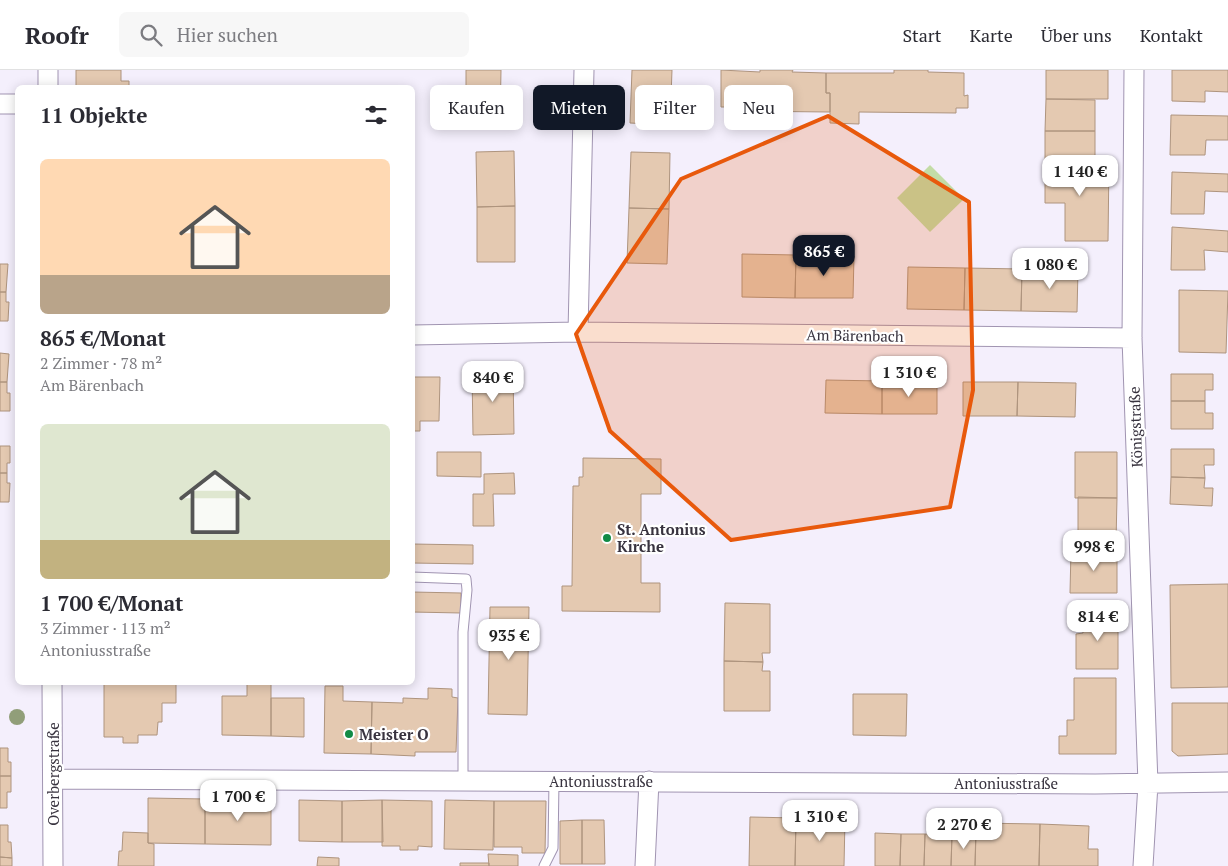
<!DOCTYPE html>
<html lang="de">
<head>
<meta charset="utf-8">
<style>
	body { margin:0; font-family:"PT Serif",serif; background:#f7f7f7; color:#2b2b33; height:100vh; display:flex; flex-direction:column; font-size:19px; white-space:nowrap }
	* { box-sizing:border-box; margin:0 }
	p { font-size:16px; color:#7c7c81 }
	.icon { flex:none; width:28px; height:28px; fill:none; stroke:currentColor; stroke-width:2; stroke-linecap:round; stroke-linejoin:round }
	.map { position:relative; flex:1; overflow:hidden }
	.details { position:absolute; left:15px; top:15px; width:400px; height:600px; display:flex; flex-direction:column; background:#fff; border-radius:8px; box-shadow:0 2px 12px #0003 }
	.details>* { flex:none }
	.banner { position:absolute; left:430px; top:15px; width:475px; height:45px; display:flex; gap:10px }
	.price { position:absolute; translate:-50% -42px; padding:0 11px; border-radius:10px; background:#fff; color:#222; font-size:16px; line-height:32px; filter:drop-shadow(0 1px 2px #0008) }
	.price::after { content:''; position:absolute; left:50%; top:30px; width:15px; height:11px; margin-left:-8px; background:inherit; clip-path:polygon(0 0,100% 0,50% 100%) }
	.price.on { background:#111827; color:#fff }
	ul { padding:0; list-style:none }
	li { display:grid; align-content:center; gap:10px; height:265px; padding:0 25px }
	li span { display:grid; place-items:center; height:155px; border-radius:8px; color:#555 }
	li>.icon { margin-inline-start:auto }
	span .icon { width:90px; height:90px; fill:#fffc; stroke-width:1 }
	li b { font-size:21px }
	h2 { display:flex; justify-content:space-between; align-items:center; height:60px; padding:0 25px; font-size:21px }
	.pill { padding:0 18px; border-radius:8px; background:#fff; box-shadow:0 2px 12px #0003; font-size:18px; line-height:45px }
	.pill.on { background:#111827; color:#fff }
	header { display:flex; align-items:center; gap:30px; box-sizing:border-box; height:70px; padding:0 25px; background:#fff; border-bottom:1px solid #e1e1e2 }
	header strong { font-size:24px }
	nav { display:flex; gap:28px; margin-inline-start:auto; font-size:18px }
	.search { width:350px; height:45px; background:#f7f7f7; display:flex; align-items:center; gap:12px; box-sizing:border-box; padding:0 18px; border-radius:8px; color:#7c7c81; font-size:19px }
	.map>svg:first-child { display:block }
	.green { fill:#c3dca6 }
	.building { fill:#e4c9b1; stroke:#ae947e }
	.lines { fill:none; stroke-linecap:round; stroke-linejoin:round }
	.lane-casing { stroke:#a094b1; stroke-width:11 }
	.street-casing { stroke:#a094b1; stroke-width:21 }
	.lane { stroke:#fff; stroke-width:9 }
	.street { stroke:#fff; stroke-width:19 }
	.tree { fill:#919e79 }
	.marked { fill:#e8590c; fill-opacity:0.2; stroke:#e8590c; stroke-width:4; stroke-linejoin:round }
	.poi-dot { fill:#128b46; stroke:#fff; stroke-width:2 }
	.labels { text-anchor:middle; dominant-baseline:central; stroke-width:4.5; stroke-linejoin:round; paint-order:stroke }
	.street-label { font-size:15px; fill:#38333f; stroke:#fff }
	.poi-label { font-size:15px; font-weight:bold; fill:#38333f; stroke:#fff; text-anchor:start }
</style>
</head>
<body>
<header>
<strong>Roofr</strong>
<div class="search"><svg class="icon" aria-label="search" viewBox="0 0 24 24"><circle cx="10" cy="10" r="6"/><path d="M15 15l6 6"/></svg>Hier suchen</div>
<nav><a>Start</a><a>Karte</a><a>Über uns</a><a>Kontakt</a></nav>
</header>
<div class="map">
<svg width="1228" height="796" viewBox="0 0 1228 796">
	<rect width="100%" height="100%" fill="#f4effc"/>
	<path class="green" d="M930,95L964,129L930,162L897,128Z"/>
	<path class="building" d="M76,0H121V11H129V18H76Z
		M466,0H501L500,54H466Z
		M632,0H672L670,55L630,53Z
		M721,0L760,2V0H793L792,2L826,3V23H830V42L730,41L731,37H721Z
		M894,0H928V2L964,3V26L968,25V38H956V43L859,42V54L830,53V23H826V3H894Z
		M1046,0H1108V29H1046Z
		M1172,0H1228V22L1205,21V32L1172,31Z
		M1046,29L1095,30V61H1045Z
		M1171,45L1228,46V70H1206L1205,85H1170Z
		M1045,61H1095V91L1045,90Z
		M514,81L515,136L477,137L476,82Z
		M631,82L670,83L669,139L629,138Z
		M1045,90L1109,91L1108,171H1065V133H1045Z
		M1172,102L1228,104V122L1205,121L1204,144H1171Z
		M515,136V192H477V137Z
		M629,138L669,139L667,194L627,193Z
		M1172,157L1228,161V182L1204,180L1205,200H1171Z
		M742,184L796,185L795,228L742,227Z
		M796,185L854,186L853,228H795Z
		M0,194H8L6,222H0Z
		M908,197L965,198L964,240L907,239Z
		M965,198L1022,199L1021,241L964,240Z
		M1022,199L1078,200L1077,242L1021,241Z
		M1179,220L1228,221L1226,283L1179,282Z
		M0,222H6V232H9L8,251H0Z
		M0,283L9,284L7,312H0Z
		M513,302L514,364L473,365L472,303Z
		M1171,304H1213V320H1205V331H1171Z
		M412,307H440L439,351H420V361H412Z
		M826,310L882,311V344L825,343Z
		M882,311H937V344H882Z
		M0,312H7V323H10V341H0Z
		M963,312H1018L1017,346H963Z
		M1018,312L1076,313L1075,347L1017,346Z
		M1171,331H1205V343H1213V359H1171Z
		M0,376H10V393H7V403H0Z
		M1171,379H1214V395H1204L1205,408L1171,407Z
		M437,382H481V407L437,406Z
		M1075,382H1117V428H1075Z
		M583,388L661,389V424H641V513H660V542L562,541V516H572L573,416H579V407H583Z
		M0,403H7V413H10L9,432H0Z
		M514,403L515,424H493L494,456H473V424H484V404Z
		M1171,407L1205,408L1204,418H1213L1212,436L1170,434Z
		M1078,427L1117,428L1116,472L1078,471Z
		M412,474L473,475V494L412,493Z
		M1071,480L1117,481V523H1070Z
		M1228,514V617L1171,618L1170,515Z
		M412,522L461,523V543L412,542Z
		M725,533L770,534V583H762L763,592L724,591Z
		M490,537H529L527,645L488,644Z
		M1083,543L1118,544V599H1076V564L1083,563Z
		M724,591L763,592L762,601H770V641H724Z
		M1074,608H1116V684H1059V666H1067V650H1074Z
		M104,612H176V633H162V652H158L157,665H138V673H123V667H104Z
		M247,612H271V666L222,665V626H247Z
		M325,616H343V631L372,632L371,684L324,683Z
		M428,618L452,619V627L458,628L456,682H415V686L371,684L372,632L403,633V628L428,629Z
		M853,624H907L906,666L853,665Z
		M271,628H304V667L271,666Z
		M1172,633H1228V684L1178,686L1172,681Z
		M0,678H8V692H11V706H0Z
		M0,706H11V722H7V738H0Z
		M148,728L205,729V774L148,773Z
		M205,729H271V775L205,774Z
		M299,730L342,731V772L299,771Z
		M382,730L432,731V777L418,776V780H400V776H382Z
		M382,730L383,772H342V731Z
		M445,730L494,731L493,780L444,779Z
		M494,731H546L545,783H522V777H494Z
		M750,747L796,748L795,796H749Z
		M796,748L845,749L844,796H795Z
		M582,750V794H560V751Z
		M582,750H604L605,794H582Z
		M976,753L1040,754L1039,796H975Z
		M1040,754L1089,756L1088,779H1098V796H1039Z
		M0,755H8V772H11L12,788L0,787Z
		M123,762L148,763V773L154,774V796H118L119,781H122Z
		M875,763L901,764L900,796H875Z
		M901,764H925L924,796H900Z
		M925,764L952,765L951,796H924Z
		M952,765H976L975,796H951Z
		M488,784L518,785V796H489Z
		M0,787L12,788V796H0Z
		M318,787L339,788V796H317Z
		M460,793H489V796H460Z"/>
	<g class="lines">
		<g class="lane-casing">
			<path id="lane" d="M412,507L466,509L467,520L463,562V711
				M544,796L553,778L554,711"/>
		</g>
		<g class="street-casing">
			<path id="street" d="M1134,0L1132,268L1148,714L1143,796
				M48,18V0
				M0,34H18
				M578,262L584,0
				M412,265L578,262L1132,268
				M52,612L53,796
				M53,709L1095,714L1228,712
				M645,796L649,711"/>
		</g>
		<use href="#lane" class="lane"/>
		<use href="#street" class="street"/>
	</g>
	<circle class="tree" cx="17" cy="647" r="8"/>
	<path class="marked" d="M828,46L969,132L973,320L950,437L731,470L610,361L576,264L681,109Z"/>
	<g class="poi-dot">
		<circle cx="607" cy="468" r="5"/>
		<circle cx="349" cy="664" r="5"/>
	</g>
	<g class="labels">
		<g class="street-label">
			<text transform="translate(855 265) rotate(1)">Am Bärenbach</text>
			<text transform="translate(1135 357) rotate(-92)">Königstraße</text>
			<text transform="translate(53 704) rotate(-90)">Overbergstraße</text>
			<text x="601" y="711">Antoniusstraße</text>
			<text x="1006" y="713">Antoniusstraße</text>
		</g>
		<g class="poi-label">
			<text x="617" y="459">St. Antonius<tspan x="617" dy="17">Kirche</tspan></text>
			<text x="359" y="664">Meister O</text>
		</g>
	</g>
</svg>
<b class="price" style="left:1080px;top:127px">1 140 €</b>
<b class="price on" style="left:824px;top:207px">865 €</b>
<b class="price" style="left:1050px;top:220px">1 080 €</b>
<b class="price" style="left:909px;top:328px">1 310 €</b>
<b class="price" style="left:493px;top:333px">840 €</b>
<b class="price" style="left:1094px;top:502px">998 €</b>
<b class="price" style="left:1098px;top:572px">814 €</b>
<b class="price" style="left:509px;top:591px">935 €</b>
<b class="price" style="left:238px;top:752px">1 700 €</b>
<b class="price" style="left:820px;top:772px">1 310 €</b>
<b class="price" style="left:964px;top:780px">2 270 €</b>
<div class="banner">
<a class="pill">Kaufen</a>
<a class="pill on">Mieten</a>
<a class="pill">Filter</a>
<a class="pill">Neu</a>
</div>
<section class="details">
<h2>11 Objekte<svg class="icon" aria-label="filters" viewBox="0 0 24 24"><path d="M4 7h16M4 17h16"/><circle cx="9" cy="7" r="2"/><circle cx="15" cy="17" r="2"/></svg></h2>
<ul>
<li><span style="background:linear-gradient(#ffd9b3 75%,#b9a48a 0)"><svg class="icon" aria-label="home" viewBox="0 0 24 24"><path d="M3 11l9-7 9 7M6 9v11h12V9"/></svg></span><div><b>865 €/Monat</b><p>2 Zimmer · 78 m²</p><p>Am Bärenbach</p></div></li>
<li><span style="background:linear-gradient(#dfe7d0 75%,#c2b280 0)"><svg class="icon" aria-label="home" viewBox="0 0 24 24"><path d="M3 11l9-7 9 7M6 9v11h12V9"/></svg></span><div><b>1 700 €/Monat</b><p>3 Zimmer · 113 m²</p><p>Antoniusstraße</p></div></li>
</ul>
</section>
</div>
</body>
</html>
